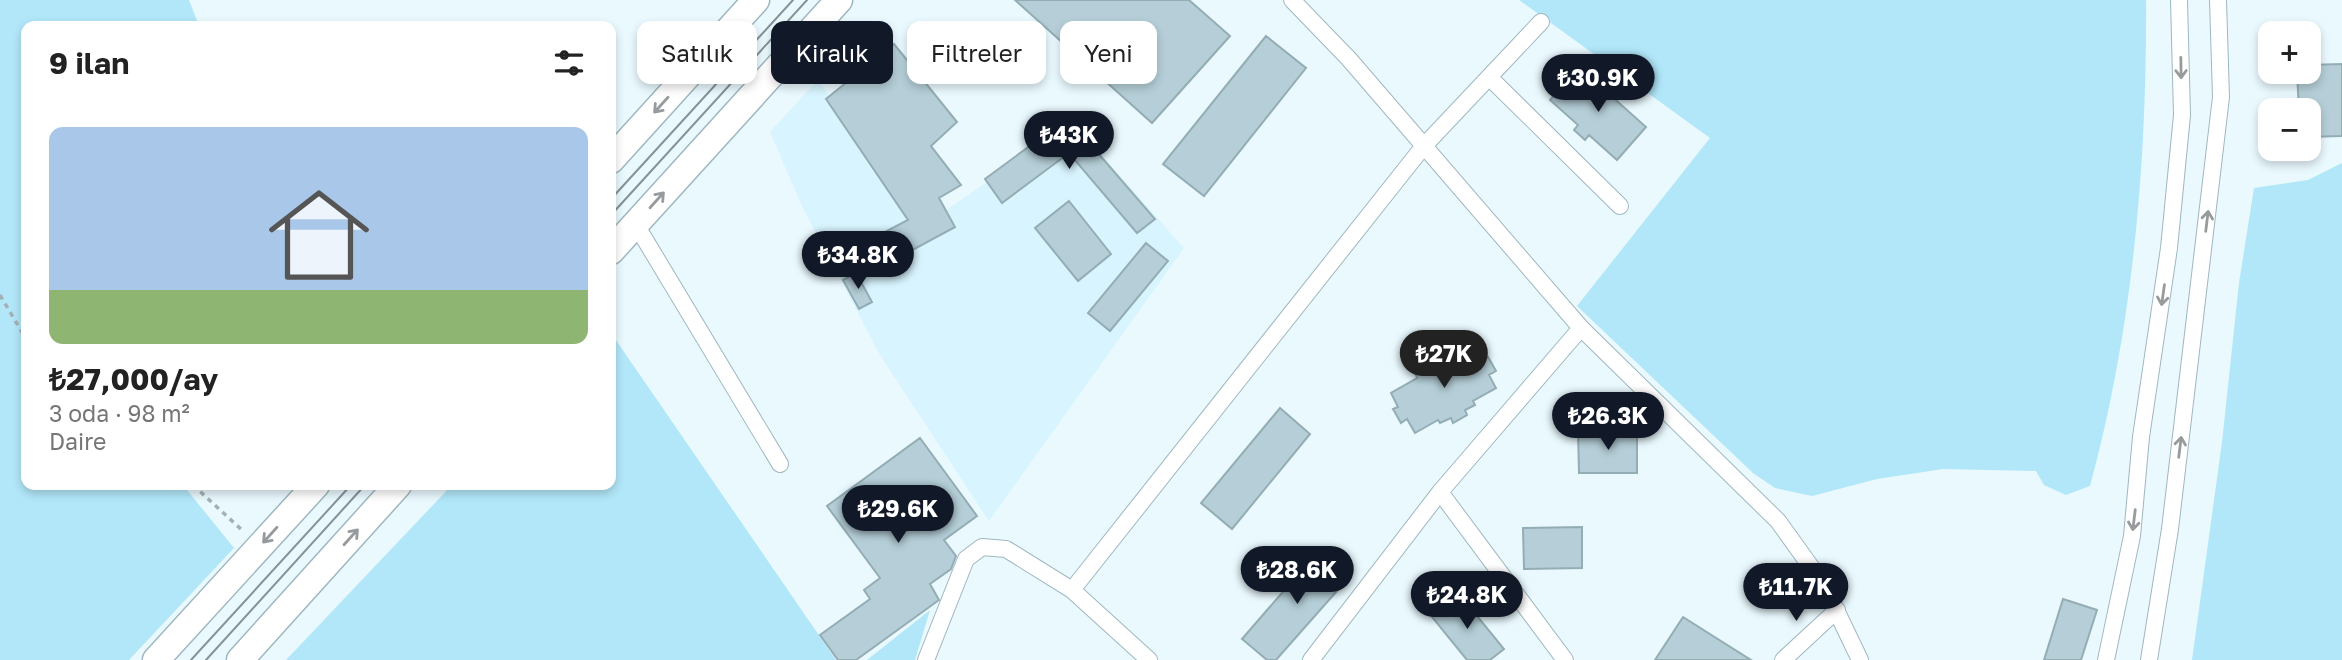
<!DOCTYPE html>
<html lang="tr">
<head>
<meta charset="utf-8">
<style>
	body { margin:0; font-family:"Golos Text",sans-serif; background:#f2f2f2; color:#222; height:100vh; display:flex; flex-direction:column; font-size:26px; white-space:nowrap }
	* { box-sizing:border-box; margin:0 }
	p { font-size:23px; color:#767676 }
	.icon { flex:none; width:38px; height:38px; fill:none; stroke:currentColor; stroke-width:2; stroke-linecap:round; stroke-linejoin:round }
	.map { position:relative; flex:1; overflow:hidden }
	.panel { position:absolute; left:21px; top:21px; width:595px; height:469px; display:flex; flex-direction:column; background:#fff; border-radius:14px; box-shadow:0 4px 10px #0003 }
	.panel>* { flex:none }
	.top-card { position:absolute; left:637px; top:21px; width:665px; height:63px; display:flex; gap:14px }
	.fabs { position:absolute; left:2258px; top:21px; display:grid; gap:14px }
	.fabs a { display:grid; place-items:center; width:63px; height:63px; border-radius:14px; background:#fff; box-shadow:0 4px 10px #0003; font-size:35px }
	.price { position:absolute; translate:-50% -60px; padding:0 16px; border-radius:24px; background:#111827; color:#fff; font-size:23px; line-height:46px; filter:drop-shadow(0 2px 4px #0008) }
	.price::after { content:''; position:absolute; left:50%; top:42px; width:21px; height:16px; margin-left:-10px; background:inherit; clip-path:polygon(0 0,100% 0,50% 100%) }
	.price.on { background:#222; color:#fff }
	ul { padding:0; list-style:none }
	li { display:grid; align-content:center; gap:14px; height:371px; padding:0 28px }
	li+li { border-top:2px solid #e0e0e0 }
	li span { display:grid; place-items:center; height:217px; border-radius:14px; color:#555 }
	li>.icon { margin-inline-start:auto }
	span .icon { width:126px; height:126px; fill:#fffc; stroke-width:1 }
	li b { font-size:30px }
	h2 { display:flex; justify-content:space-between; align-items:center; height:84px; padding:0 28px; font-size:30px }
	.tag { padding:0 24px; border-radius:14px; background:#fff; box-shadow:0 4px 10px #0003; font-size:24px; line-height:63px }
	.tag.on { background:#111827; color:#fff }
	.map>svg:first-child { display:block }
	.built { fill:#d8f4fe }
	.green { fill:#b1e7f9 }
	.building { fill:#b5ced7; stroke:#94adb5; stroke-width:2 }
	.lines { fill:none; stroke-linecap:round; stroke-linejoin:round }
	.minor-casing { stroke:#9fb7c0; stroke-width:18 }
	.trunk-casing { stroke:#9fb7c0; stroke-width:29 }
	.path { stroke:#a3b1b5; stroke-width:3.5; stroke-dasharray:5 5; stroke-linecap:butt }
	.minor { stroke:#fff; stroke-width:16 }
	.trunk { stroke:#fff; stroke-width:26 }
	.tram { stroke:#859297; stroke-width:2 }
	.oneway { stroke:#979b9d }
</style>
</head>
<body>
<div class="map">
<svg width="2342" height="660" viewBox="0 0 2342 660">
	<rect width="100%" height="100%" fill="#e9f9fe"/>
	<path class="built" d="M818,80L923,226L1073,123L1184,248L989,521L880,355L802,206L770,132Z"/>
	<path class="green" d="M0,0H189L199,26H26V485H183L234,548L129,660H0Z
		M1519,0H2146C2147,163 2133,328 2090,486L2066,495L2044,485L2036,471L1943,469L1877,479L1812,496L1775,488L1753,473L1577,306L1710,138Z
		M2342,163V660H2192L2222,442L2239,283L2254,188L2308,180Z
		M611,333L836,660H286L452,485H611Z
		M930,610L915,660H867Z"/>
	<path class="building" d="M1015,0H1189L1230,36L1152,123Z
		M1266,36L1306,68L1204,196L1163,164Z
		M894,44L957,122L931,146L961,185L939,198L955,227L894,260L881,234L908,220L826,99Z
		M2342,64V136L2308,137V110H2299L2297,72H2308V65Z
		M1579,67L1646,127L1617,160L1589,135L1585,140L1574,130L1578,125L1550,100Z
		M1065,115L1155,219L1137,233L1069,153L1002,203L985,179L1050,131Z
		M1069,201L1111,254L1078,281L1035,228Z
		M1146,243L1168,261L1110,331L1088,313Z
		M856,273L872,302L859,309L843,280Z
		M1475,346L1483,360L1488,357L1496,371L1489,375L1496,388L1473,401L1475,405L1465,410L1467,415L1453,423L1451,418L1440,423L1438,420L1415,433L1407,419L1401,423L1393,409L1398,407L1391,393L1417,378L1415,373L1436,361L1446,356L1448,361Z
		M1280,408L1310,434L1232,529L1201,503Z
		M1578,432H1637V473H1579Z
		M920,438L977,516L944,540L956,556L951,569L930,584L939,600L856,660H838L820,635L870,599L864,590L880,578L827,506Z
		M1582,527V568L1524,569L1523,528Z
		M1320,549L1351,575L1276,660H1267L1242,639Z
		M1460,595L1504,649L1490,660H1467L1432,617Z
		M2063,599L2097,610L2081,660H2044Z
		M1683,617L1751,660H1655Z"/>
	<g class="lines">
		<g class="minor-casing">
			<path id="minor" d="M1292,0L1349,59L1581,328L1778,521L1824,585L1860,660
				M1489,77L1620,206
				M635,223L780,464
				M1440,492L1565,660
				M1072,590L1423,147L1541,22
				M926,660L966,559L982,547L1006,549L1072,590L1149,660
				M1311,660L1440,492L1581,328
				M1783,660L1837,610
				M2106,660L2132,536L2141,437L2169,248L2182,115L2179,0
				M2149,660L2170,529L2221,97L2218,0"/>
		</g>
		<g class="trunk-casing">
			<path id="trunk" d="M611,160L756,0
				M611,251L839,0
				M156,660L316,485
				M240,660L398,485"/>
		</g>
		<path class="path" d="M0,295L26,339
			M193,485L243,531"/>
		<use href="#minor" class="minor"/>
		<use href="#trunk" class="trunk"/>
		<path class="tram" d="M611,199L793,0
			M611,215L807,0
			M191,660L351,485
			M206,660L365,485"/>
	</g>
	<defs><path id="oneway-shaft" d="M-6 0H5M1.5-3L5.5 0L1.5 3" fill="none" stroke-width="1.6" stroke-linecap="round" stroke-linejoin="round" transform="scale(1.75)"/></defs>
	<g class="oneway">
		<use href="#oneway-shaft" transform="translate(2181 68) rotate(89)"/>
		<use href="#oneway-shaft" transform="translate(661 105) rotate(132)"/>
		<use href="#oneway-shaft" transform="translate(657 200) rotate(-48)"/>
		<use href="#oneway-shaft" transform="translate(2207 221) rotate(-83)"/>
		<use href="#oneway-shaft" transform="translate(2163 295) rotate(98)"/>
		<use href="#oneway-shaft" transform="translate(2180 447) rotate(-83)"/>
		<use href="#oneway-shaft" transform="translate(2134 520) rotate(97)"/>
		<use href="#oneway-shaft" transform="translate(270 535) rotate(132)"/>
		<use href="#oneway-shaft" transform="translate(351 537) rotate(-48)"/>
	</g>
</svg>
<div class="fabs">
<a>+</a>
<a>−</a>
</div>
<b class="price" style="left:1598px;top:114px">₺30.9K</b>
<b class="price" style="left:1069px;top:171px">₺43K</b>
<b class="price" style="left:858px;top:291px">₺34.8K</b>
<b class="price on" style="left:1444px;top:390px">₺27K</b>
<b class="price" style="left:1608px;top:452px">₺26.3K</b>
<b class="price" style="left:898px;top:545px">₺29.6K</b>
<b class="price" style="left:1297px;top:606px">₺28.6K</b>
<b class="price" style="left:1796px;top:623px">₺11.7K</b>
<b class="price" style="left:1467px;top:631px">₺24.8K</b>
<div class="top-card">
<a class="tag">Satılık</a>
<a class="tag on">Kiralık</a>
<a class="tag">Filtreler</a>
<a class="tag">Yeni</a>
</div>
<section class="panel">
<h2>9 ilan<svg class="icon" aria-label="filters" viewBox="0 0 24 24"><path d="M4 7h16M4 17h16"/><circle cx="9" cy="7" r="2"/><circle cx="15" cy="17" r="2"/></svg></h2>
<ul>
<li><span style="background:linear-gradient(#a9c7e8 75%,#8fb573 0)"><svg class="icon" aria-label="home" viewBox="0 0 24 24"><path d="M3 11l9-7 9 7M6 9v11h12V9"/></svg></span><div><b>₺27,000/ay</b><p>3 oda · 98 m²</p><p>Daire</p></div></li>
</ul>
</section>
</div>
</body>
</html>
